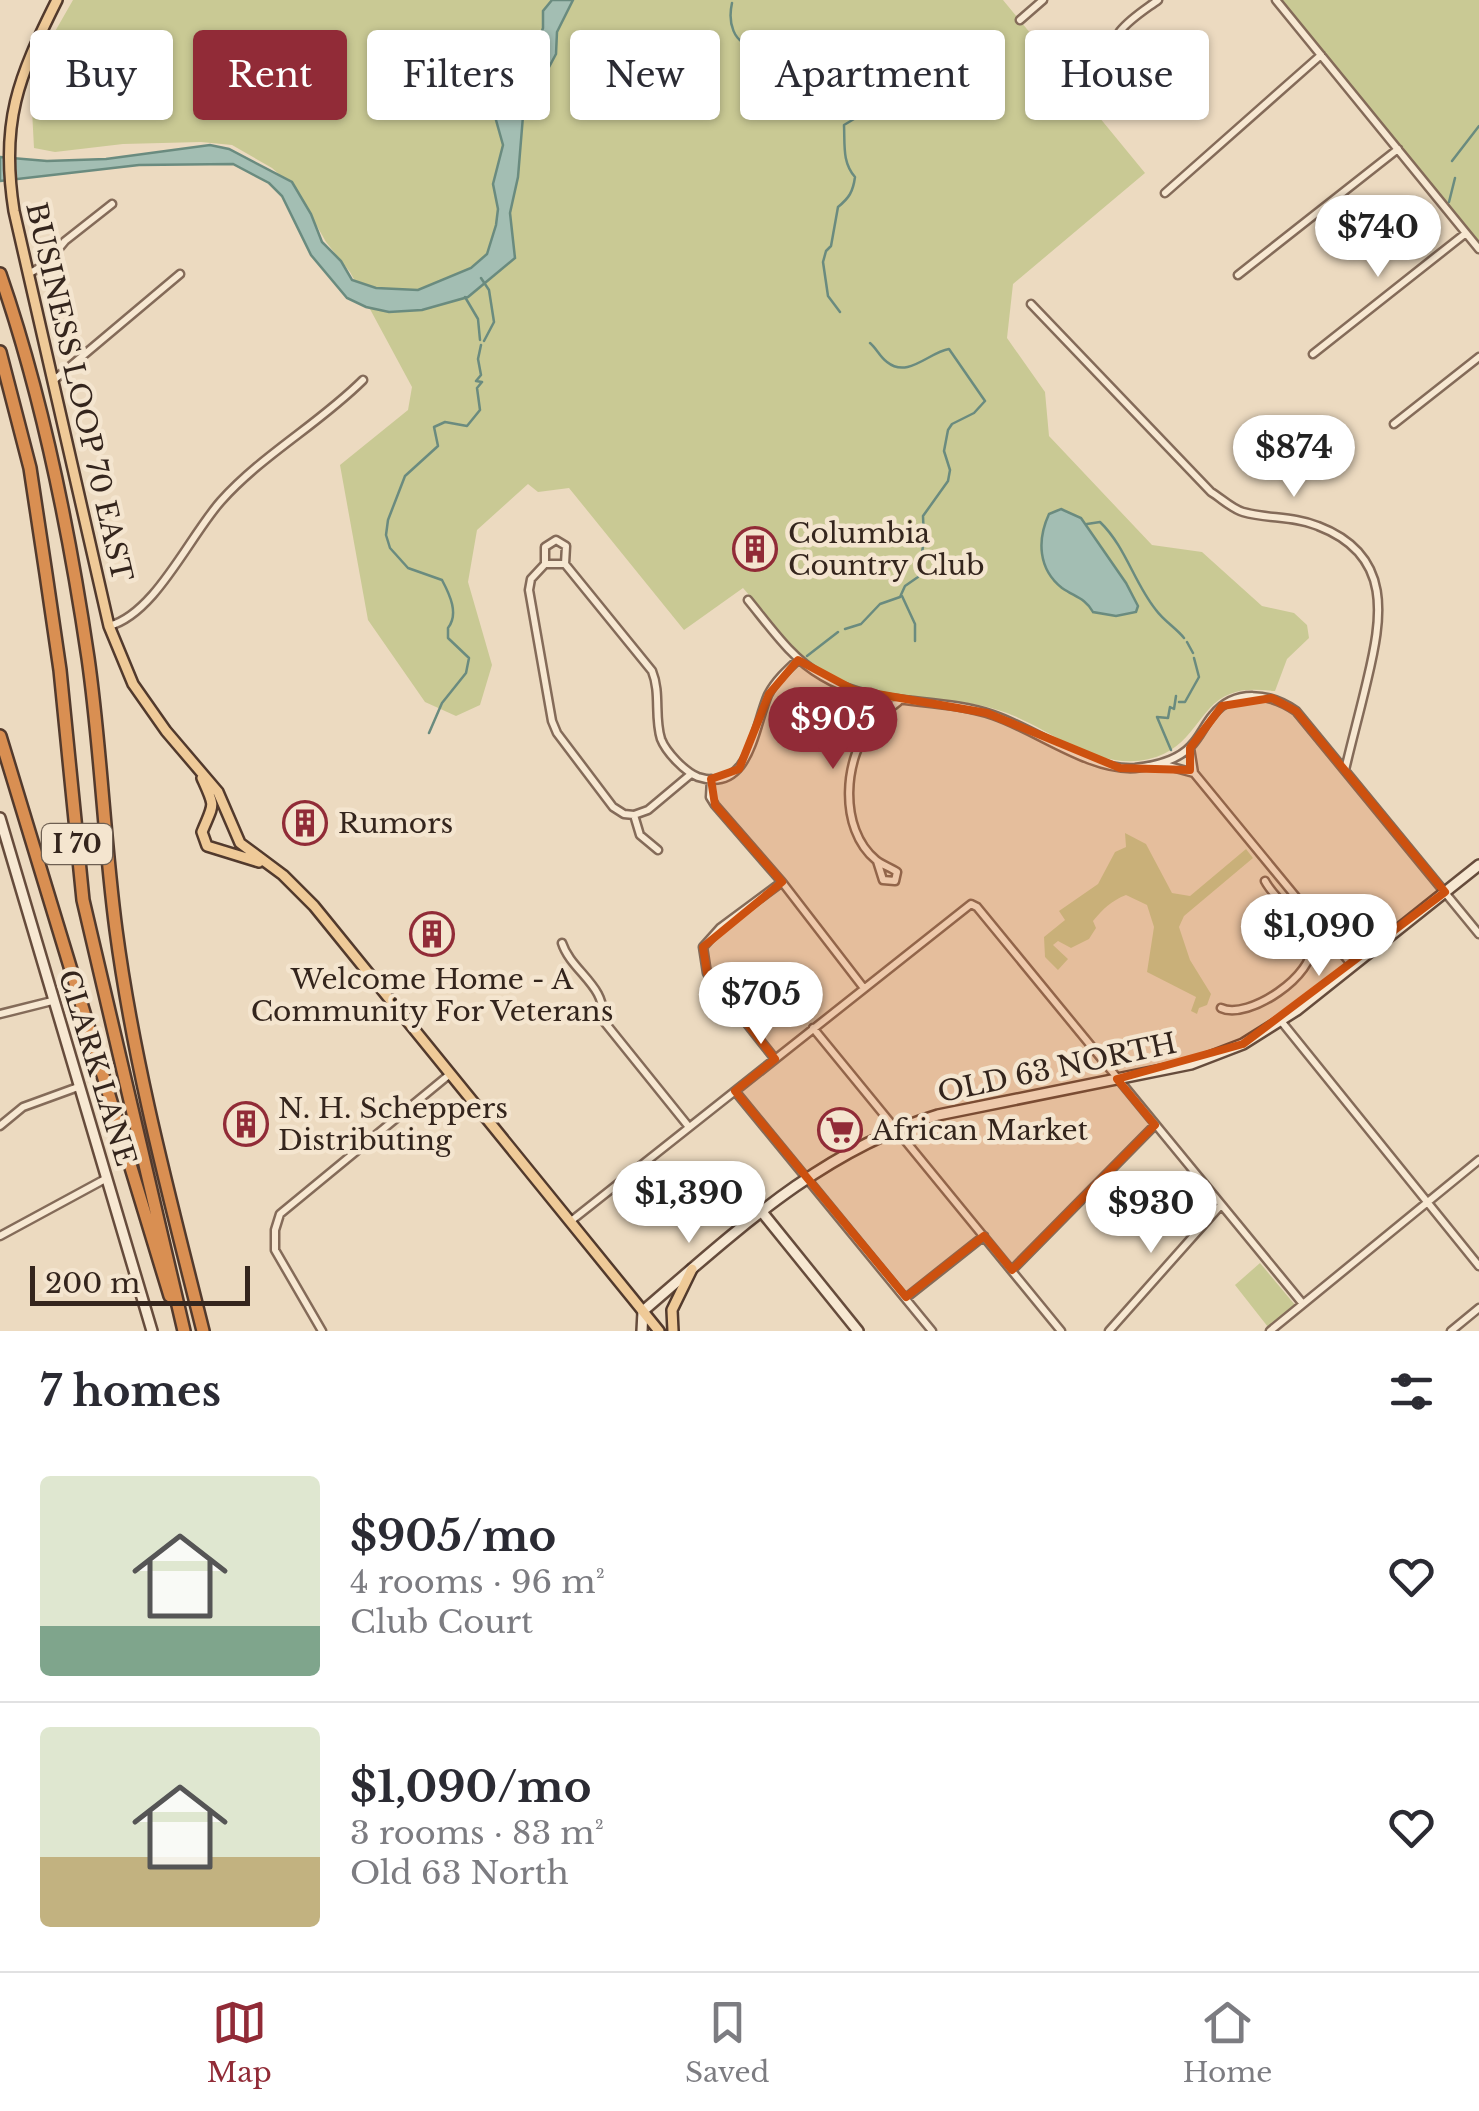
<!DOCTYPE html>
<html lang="en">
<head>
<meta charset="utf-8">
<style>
	body { margin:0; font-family:"Libre Baskerville",serif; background:#f7f7f7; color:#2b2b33; height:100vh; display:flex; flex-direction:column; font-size:38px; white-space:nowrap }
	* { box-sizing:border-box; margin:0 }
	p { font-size:32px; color:#7c7c81 }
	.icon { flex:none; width:55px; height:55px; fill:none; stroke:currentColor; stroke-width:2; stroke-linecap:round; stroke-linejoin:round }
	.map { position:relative; height:1331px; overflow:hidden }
	.details { display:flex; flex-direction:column; background:#fff; flex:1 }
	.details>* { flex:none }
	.guide { position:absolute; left:30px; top:30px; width:1420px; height:90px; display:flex; gap:20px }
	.scale { position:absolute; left:30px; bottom:25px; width:220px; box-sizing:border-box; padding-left:10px; border:5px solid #34251d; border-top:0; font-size:28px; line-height:35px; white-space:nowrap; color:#34251d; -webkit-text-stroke:8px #f4e5cf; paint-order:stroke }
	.price { position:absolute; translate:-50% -85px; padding:0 22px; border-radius:35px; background:#fff; color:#222; font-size:32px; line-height:65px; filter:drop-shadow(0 2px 5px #0008) }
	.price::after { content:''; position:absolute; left:50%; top:60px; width:30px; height:22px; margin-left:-15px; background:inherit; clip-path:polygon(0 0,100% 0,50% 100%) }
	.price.current { background:#912b37; color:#fff }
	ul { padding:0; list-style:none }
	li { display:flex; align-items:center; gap:30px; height:250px; padding:0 40px }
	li+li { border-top:2px solid #e1e1e2 }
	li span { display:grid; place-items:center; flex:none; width:280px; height:200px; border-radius:10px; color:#555 }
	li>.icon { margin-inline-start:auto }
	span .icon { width:120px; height:120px; fill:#fffc; stroke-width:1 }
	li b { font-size:42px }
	h2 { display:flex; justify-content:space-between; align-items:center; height:120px; padding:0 40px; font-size:42px }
	.tag { padding:0 35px; border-radius:10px; background:#fff; box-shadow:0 2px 8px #0004; font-size:35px; line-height:90px }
	.tag.current { background:#912b37; color:#fff }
	.dock { display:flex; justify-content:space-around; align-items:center; height:140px; border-top:2px solid #e1e1e2; background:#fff; font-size:28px; color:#7c7c81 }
	.dock a { display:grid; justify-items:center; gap:5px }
	.dock .current { color:#912b37 }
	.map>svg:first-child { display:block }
	.green { fill:#c9c994 }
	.water { fill:#a3beb3; stroke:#6a8b7f; stroke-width:2.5 }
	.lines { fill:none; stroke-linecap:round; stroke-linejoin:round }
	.stream { stroke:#6a8b7f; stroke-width:2.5 }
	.street-casing { stroke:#846b59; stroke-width:11 }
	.secondary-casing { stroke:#664c3c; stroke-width:14 }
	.primary-casing { stroke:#523a2d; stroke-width:14 }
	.highway-casing { stroke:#523a2d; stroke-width:16 }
	.street { stroke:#f7e8d2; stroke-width:6 }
	.secondary { stroke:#f7e8d2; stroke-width:9 }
	.primary { stroke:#efca98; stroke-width:9 }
	.highway { stroke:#d98f52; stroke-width:11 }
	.marked { fill:#cd510f; fill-opacity:0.2; stroke:#cd510f; stroke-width:8; stroke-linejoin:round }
	.labels { text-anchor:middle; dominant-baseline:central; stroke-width:9; stroke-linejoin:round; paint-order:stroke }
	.shield { fill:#f4e5cf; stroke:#6e5f52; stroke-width:2.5 }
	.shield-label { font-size:25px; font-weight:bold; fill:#34251d }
	.street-label { font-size:28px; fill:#34251d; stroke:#f4e5cf }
	.poi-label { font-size:28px; fill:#34251d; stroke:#f4e5cf; text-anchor:start }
</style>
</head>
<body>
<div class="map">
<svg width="1479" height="1331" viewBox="0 0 1479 1331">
	<rect width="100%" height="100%" fill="#ecdac0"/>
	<path class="green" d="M73,0H1003L1145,173L1013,284L1007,338L1045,392L1049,436L1152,545L1202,552L1262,606L1294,613L1307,625L1309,638L1287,659L1275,691C1260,690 1244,688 1230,694C1198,706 1194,749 1149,759C1097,771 1052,730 1007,713C946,690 870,707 815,666C788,646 765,613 743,588L684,630L569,488L538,492L528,484L477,530L468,582L492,665L480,705L456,716L425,702L368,620L340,465L408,410L412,387L350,272L326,242L296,189L272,168L232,145L201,142L123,144L55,152L34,148L31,91L49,42Z
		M1281,0H1479V241L1453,212Z
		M1125,833L1146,844L1172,893L1190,896L1246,849L1253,858L1184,916L1179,927L1190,960L1211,994L1207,1005L1199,1008L1197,1014L1191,1011L1196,997L1147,972L1154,927L1147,905L1126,895C1111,901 1103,909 1093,921L1096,928L1089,939L1071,948L1058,941L1053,945L1068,959L1058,970L1045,957L1044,937L1065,920L1059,911L1098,884L1115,852L1126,847Z
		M1260,1263L1295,1305L1268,1327L1235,1285Z"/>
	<path class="water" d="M552,0H573L557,32L556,54L523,116L518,177L510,213L515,258L468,297L422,310L389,312L366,307L347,298L311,255L282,196L269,183L233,164L139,165L0,181V157L47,161L106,159L210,145L229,149L292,182L311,214L322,242L341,261L352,280L376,288L418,290L471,268L487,254L496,225L498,209L493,184L503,145L496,120L501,104L531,62L543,28V11Z
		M1061,509L1081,518L1126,583L1138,606L1136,612L1116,616L1093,612C1085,598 1075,597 1062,588C1038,569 1037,540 1049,514Z"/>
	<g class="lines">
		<path class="stream" d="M732,3C728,21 732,45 756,46C764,47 772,41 780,40C796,38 812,44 828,48L850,78L848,82L859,116L844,125C845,145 842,162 855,177C853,192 849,198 838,207L831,246L826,251L823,262L828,296L840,312
			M1452,161L1479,126
			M1449,202L1455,178
			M481,278L489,290L494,322L484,341
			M465,297L478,319L480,340
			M1087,524L1100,522C1126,547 1134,583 1156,610C1164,621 1176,628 1184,638
			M902,596L915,624V641
			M845,629L861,624L880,604L900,597L905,586L918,577L924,540L923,516L948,481L950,470L944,451L948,430L952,424L974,413L985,401L949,349C929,352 908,379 887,362C880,357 877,349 870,343
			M1187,642L1193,653
			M807,656L838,632
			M1179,702H1185L1199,677L1194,658
			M429,733L442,703L466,673L469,658L448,638V628C459,614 450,595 442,580L408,568L390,548L386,535L388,520L405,476L438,446L434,427L445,422L467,426L480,410L477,388L482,382L476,381L481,375L478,359L481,345
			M1171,750L1157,717L1168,718L1170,707L1174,709L1176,696"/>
		<g class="street-casing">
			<path id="street" d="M1276,0L1479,249
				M1020,20L1043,0
				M1136,80C1126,78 1121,75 1116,65C1101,35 1138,15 1158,0
				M1165,193L1321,55
				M30,273L46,264L65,241L112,204
				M1238,275L1398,149
				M1031,304L1211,492C1221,498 1232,509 1243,512C1268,519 1294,516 1318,526C1394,555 1382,618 1367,681C1360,711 1352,740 1345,770
				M1313,354L1466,233
				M54,380L180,274
				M1394,424L1479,357
				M545,564V547L556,540L566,546L565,564
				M748,600C771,628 791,658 822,676C874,708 938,696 993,715C1037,730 1090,771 1135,768C1154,766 1178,760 1191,746C1200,737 1205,724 1213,715C1235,688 1270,693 1296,711L1479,934
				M109,626C155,614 189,537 221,501C262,455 319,424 363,380
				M1190,748L1194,773L1352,965
				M1161,764L1194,773
				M711,779L710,797L715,805L782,882L863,987
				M634,815L624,814L613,807L557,733L552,721L529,590L531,579L545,564H565L652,671C661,693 654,717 661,739C666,752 685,772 698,777C750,794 754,727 768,695C775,681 787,670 798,660
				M634,815L648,810L691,774
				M634,815L640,835L658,850
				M877,861L883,880L895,881L897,872C890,867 882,865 876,860C838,829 843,756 874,722C881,715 890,708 898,702
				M562,943C571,971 608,987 602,1019L689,1127
				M1221,1008C1248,1021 1317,974 1311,944C1306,920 1276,902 1265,881
				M0,1014L52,1001
				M1281,1021L1479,1266
				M813,1028L1061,1331
				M775,1059L707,973L703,947L720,928L782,882
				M735,1091L932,1331
				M0,1126L23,1107L78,1087
				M571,1221L971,904L977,907L1303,1304
				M0,1236L107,1178
				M1012,1270L1155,1125
				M907,1297L984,1236
				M322,1331L275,1250V1230L280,1214L450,1074
				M1109,1331L1221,1205
				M1270,1331L1479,1160
				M1451,1331L1479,1308"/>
		</g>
		<g class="secondary-casing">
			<path id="secondary" d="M0,818L152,1331
				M762,1212L858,1331
				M642,1331L643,1311C734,1233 821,1150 938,1115L1191,1064L1243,1044L1297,1010L1479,865"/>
		</g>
		<g class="primary-casing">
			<path id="primary" d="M57,0C18,78 0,122 14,211L109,626L133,684L166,731L218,792L240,843L283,875L314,906L659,1331
				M202,778C216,809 214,802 202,832L207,846L259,862
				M673,1331L672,1310L692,1269"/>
		</g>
		<g class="highway-casing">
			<path id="highway" d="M0,274C43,398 69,529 88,658C101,749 104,840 116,930C134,1066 170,1199 203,1331
				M0,352L30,468L46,574L60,670L83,900L184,1331
				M0,736L170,1296"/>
		</g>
		<use href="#street" class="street"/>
		<use href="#secondary" class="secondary"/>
		<use href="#primary" class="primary"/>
		<use href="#highway" class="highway"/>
	</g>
	<path class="marked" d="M798,660L854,690L987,713L1120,768L1190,770V748L1222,706L1272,698L1296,711L1445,892L1243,1044L1117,1079L1155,1125L1012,1270L984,1236L906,1297L735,1091L775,1059L707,973L703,947L782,882L715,805L711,779L739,769L769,694Z"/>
	<defs>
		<g id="building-ring" transform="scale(2.25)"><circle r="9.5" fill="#f4e5cf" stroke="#912b37" stroke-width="1.5"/><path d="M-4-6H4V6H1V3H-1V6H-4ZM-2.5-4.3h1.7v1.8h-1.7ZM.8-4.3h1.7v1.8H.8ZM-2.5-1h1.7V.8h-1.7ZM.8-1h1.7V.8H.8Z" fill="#912b37"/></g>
		<g id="supermarket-ring" transform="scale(2.25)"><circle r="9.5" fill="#f4e5cf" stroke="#912b37" stroke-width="1.5"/><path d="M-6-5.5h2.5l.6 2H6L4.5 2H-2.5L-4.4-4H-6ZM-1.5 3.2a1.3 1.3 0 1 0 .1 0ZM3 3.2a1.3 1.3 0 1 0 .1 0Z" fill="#912b37"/></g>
	</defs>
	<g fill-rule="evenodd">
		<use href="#building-ring" x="755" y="549"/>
		<use href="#building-ring" x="305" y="823"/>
		<use href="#building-ring" x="432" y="934"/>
		<use href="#building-ring" x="246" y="1124"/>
		<use href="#supermarket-ring" x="840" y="1130"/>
	</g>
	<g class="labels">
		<rect class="shield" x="42" y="824" width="70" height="40" rx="8"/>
		<g class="shield-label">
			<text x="77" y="844">I 70</text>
		</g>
		<g class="street-label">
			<text transform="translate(79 392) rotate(77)">BUSINESS LOOP 70 EAST</text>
			<text transform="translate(97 1068) rotate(73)">CLARK LANE</text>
			<text transform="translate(1057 1068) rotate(-12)">OLD 63 NORTH</text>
		</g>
		<g class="poi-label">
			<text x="788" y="533">Columbia<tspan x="788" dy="32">Country Club</tspan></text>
			<text x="338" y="823">Rumors</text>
			<text x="432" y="979" text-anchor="middle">Welcome Home - A<tspan x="432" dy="32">Community For Veterans</tspan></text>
			<text x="278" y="1108">N. H. Scheppers<tspan x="278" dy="32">Distributing</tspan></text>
			<text x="872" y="1130">African Market</text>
		</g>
	</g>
</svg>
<div class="scale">200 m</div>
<b class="price" style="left:1378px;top:280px">$740</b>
<b class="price" style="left:1294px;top:500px">$874</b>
<b class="price current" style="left:833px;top:772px">$905</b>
<b class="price" style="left:1319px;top:979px">$1,090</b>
<b class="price" style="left:761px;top:1047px">$705</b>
<b class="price" style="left:689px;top:1246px">$1,390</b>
<b class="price" style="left:1151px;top:1256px">$930</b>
<div class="guide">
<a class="tag">Buy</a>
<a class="tag current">Rent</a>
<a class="tag">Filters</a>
<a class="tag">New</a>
<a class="tag">Apartment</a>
<a class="tag">House</a>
</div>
</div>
<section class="details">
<h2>7 homes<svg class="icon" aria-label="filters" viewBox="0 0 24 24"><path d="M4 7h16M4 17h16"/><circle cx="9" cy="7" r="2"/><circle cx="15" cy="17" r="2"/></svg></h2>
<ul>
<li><span style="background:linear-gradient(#dfe7d0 75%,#7fa58c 0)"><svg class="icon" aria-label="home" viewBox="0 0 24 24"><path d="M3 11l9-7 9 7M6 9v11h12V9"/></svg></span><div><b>$905/mo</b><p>4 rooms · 96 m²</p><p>Club Court</p></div><svg class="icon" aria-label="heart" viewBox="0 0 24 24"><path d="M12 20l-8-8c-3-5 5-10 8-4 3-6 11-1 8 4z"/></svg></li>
<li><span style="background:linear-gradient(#dfe7d0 65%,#c2b280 0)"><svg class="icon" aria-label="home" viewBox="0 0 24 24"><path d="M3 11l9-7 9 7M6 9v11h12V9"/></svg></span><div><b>$1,090/mo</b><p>3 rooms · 83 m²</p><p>Old 63 North</p></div><svg class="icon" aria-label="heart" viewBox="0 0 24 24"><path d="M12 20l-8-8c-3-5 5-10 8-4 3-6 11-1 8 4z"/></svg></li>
</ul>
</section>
<nav class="dock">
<a class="current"><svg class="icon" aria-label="map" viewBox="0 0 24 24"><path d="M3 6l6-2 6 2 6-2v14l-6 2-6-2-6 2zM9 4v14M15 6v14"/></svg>Map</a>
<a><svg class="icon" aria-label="saved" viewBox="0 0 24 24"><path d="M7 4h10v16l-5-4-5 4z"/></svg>Saved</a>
<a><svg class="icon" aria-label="home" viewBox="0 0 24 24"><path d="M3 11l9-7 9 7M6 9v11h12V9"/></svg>Home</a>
</nav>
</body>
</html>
